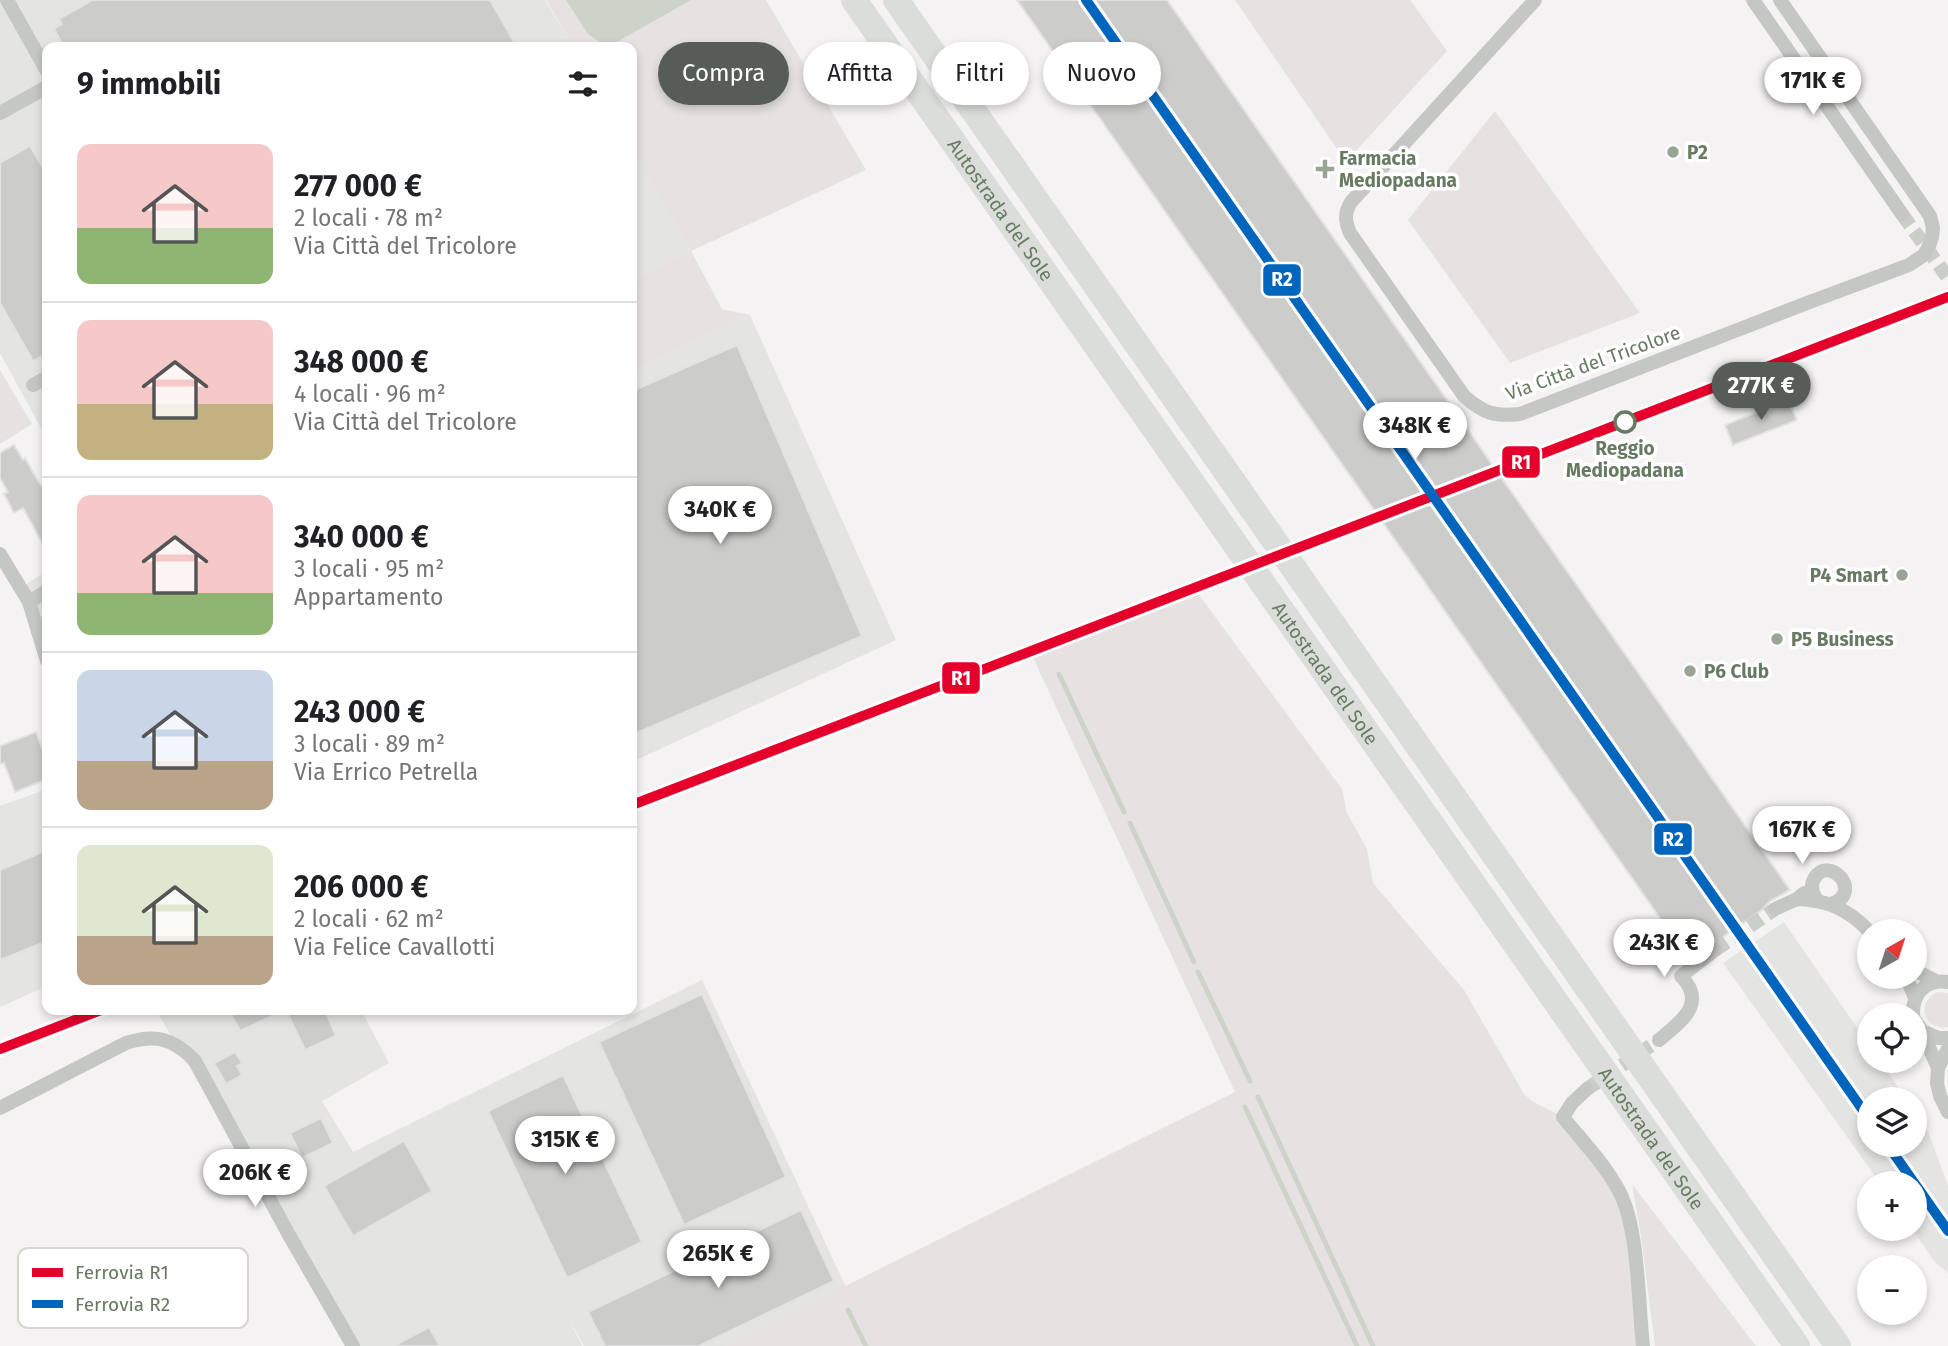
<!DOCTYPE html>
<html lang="it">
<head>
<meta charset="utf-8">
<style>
	body { margin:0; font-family:"Fira Sans",sans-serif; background:#f2f2f2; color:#202124; height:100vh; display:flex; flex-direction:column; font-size:26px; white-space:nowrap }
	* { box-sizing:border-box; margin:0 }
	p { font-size:23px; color:#757577 }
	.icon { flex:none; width:38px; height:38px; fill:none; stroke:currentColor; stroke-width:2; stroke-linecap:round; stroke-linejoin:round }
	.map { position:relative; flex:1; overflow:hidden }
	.drawer { position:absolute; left:42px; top:42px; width:595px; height:973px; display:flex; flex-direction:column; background:#fff; border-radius:14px; box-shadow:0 4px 10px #0003 }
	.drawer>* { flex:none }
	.top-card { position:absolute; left:658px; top:42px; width:665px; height:63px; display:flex; gap:14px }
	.needle { width:46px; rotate:39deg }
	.controls { position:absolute; left:1857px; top:919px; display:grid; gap:14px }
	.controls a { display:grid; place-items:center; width:70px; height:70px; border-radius:50%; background:#fff; box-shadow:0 4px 10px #0003; font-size:35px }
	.price { position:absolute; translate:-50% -60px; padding:0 16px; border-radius:24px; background:#fff; color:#222; font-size:23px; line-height:46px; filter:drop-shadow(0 2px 4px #0008) }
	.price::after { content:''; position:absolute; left:50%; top:42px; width:21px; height:16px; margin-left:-10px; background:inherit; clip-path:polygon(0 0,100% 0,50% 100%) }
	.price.on { background:#565c57; color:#fff }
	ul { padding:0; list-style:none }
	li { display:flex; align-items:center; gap:21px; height:175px; padding:0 35px }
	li+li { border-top:2px solid #e0e0e0 }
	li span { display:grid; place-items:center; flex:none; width:196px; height:140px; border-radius:14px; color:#555 }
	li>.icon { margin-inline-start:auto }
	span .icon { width:84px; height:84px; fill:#fffc; stroke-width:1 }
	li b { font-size:30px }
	h2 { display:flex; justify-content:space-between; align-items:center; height:84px; padding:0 35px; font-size:30px }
	.chip { padding:0 24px; border-radius:32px; background:#fff; box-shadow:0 4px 10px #0003; font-size:24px; line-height:63px }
	.chip.on { background:#565c57; color:#fff }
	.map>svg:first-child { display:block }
	.built { fill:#e4e4e3 }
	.green { fill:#e6e2e2 }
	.water { fill:#ced3ca }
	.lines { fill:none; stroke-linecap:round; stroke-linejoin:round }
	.stream { stroke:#ced3ca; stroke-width:5 }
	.building { fill:#cccccb; stroke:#e3e2e2; stroke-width:2 }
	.street-tunnel { stroke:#cacec8; stroke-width:14; stroke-dasharray:14 7; stroke-linecap:butt }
	.street { stroke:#c5c7c4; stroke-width:14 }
	.highway { stroke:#dbdddb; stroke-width:26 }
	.rail-1-casing { stroke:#fff; stroke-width:16 }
	.rail-2-casing { stroke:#fff; stroke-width:16 }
	.rail-1 { stroke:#e4002b; stroke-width:10 }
	.rail-2 { stroke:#0065bd; stroke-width:10 }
	.poi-dot { fill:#99a495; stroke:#fff; stroke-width:2.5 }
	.stop-dot { fill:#fff; stroke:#687a63; stroke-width:3.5 }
	.labels { text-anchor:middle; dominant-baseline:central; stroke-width:7; stroke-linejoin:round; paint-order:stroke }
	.poi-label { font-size:19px; font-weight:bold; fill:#687a63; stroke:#fff; text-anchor:start }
	.street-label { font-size:19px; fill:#687a63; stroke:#fff }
	.stop-label { font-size:19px; font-weight:bold; fill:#687a63; stroke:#fff }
	.key { fill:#fff; stroke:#d2d7d0; stroke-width:2 }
	.key-label { font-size:19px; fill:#687a63 }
	.line-badge { stroke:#fff; stroke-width:2.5 }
	.badge-label { font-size:19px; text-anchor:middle; font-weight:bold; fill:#fff }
</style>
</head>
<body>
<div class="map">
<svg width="1948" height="1346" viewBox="0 0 1948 1346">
	<rect width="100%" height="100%" fill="#f4f2f3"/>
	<path class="built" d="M0,0H545L573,47H47V439L0,353Z
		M632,150L690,251L632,279Z
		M750,315L896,640L632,762V372Z
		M47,571V668L20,588Z
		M47,789V986L0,1007V806Z
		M1784,922L1869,1045V1060L1880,1061L1906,1099H1869V1144H1914L1915,1111L1928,1131L1948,1186V1273L1934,1261L1912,1229L1914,1228V1183H1880L1723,963Z
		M702,980L846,1287L725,1346H584L569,1319L582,1346H353L156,1010H361L389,1063L322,1101L353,1152Z"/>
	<path class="green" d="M546,0H766L866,170L691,251L722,309L750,315L632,372V279L690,251L632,150V47H573Z
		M1235,0H1410L1447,51L1346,162Z
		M1495,111L1640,313L1510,363L1408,220Z
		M0,370L32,424L0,444Z
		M1194,588L1342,789L1347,813L1367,849L1373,883L1464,990L1524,1094L1532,1101L1563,1117L1619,1190L1643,1346H725L1235,1092L1030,651Z
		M1938,992L1948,993V1027C1923,1031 1915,1002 1938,992Z
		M1632,1184L1756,1346H1655L1641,1236Z"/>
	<path class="water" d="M566,0H691L615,43H601L588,34Z"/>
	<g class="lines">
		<path class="stream" d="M1059,674L1124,812
			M1130,823L1194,962
			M1198,972L1250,1081
			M1258,1097L1373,1346
			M1245,1107L1357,1346
			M848,1310L866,1346"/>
	</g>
	<path class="building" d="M93,0H490L517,47H64L54,29L62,24L59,19Z
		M1017,0H1167L1790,890L1770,901L1762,910L1717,941L1709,942L1688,958Z
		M30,146L47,175V353L33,361L0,303V163Z
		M737,345L862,636L632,735V391Z
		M1788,400L1797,420L1733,445L1725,425Z
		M14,445L23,460L25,458L41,486L47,482V552L23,508L14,513L4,494L8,492L0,478V453Z
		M36,732L47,762V779L15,792L4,763L0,764V746Z
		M47,850V941L0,960V870Z
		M702,994L786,1177L684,1225L599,1042Z
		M229,1010H285L240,1031Z
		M286,1010H325L336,1036L305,1050Z
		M235,1052L242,1063L237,1066L242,1075L226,1084L214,1063Z
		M563,1075L642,1242L567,1278L488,1111Z
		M321,1118L333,1143L302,1158L290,1133Z
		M404,1141L432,1191L353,1236L324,1186Z
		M801,1210L834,1281L699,1346H605L588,1312Z
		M429,1327L440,1346H394Z"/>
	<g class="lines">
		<path class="street-tunnel" d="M1902,214L1948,278
			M1715,950L1775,909
			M1587,1089L1659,1040"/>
		<path class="street" d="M7,0L47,71
			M1535,0L1351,202C1344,214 1345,221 1350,233L1464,396C1483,413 1495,417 1520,414L1807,303L1909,265L1924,255L1929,246L1932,237L1933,228L1930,216L1780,0
			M1753,0L1902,214
			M0,113L47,87
			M33,385L47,377
			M0,554L29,602L47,661
			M29,602L47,591
			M1797,899C1827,900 1848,909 1869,931
			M1817,900C1812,893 1810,886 1814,879C1829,853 1865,893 1831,904
			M1775,909L1797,899L1804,893
			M1914,970L1936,981
			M1906,976L1915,998
			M1913,1015C1912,993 1926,979 1948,982
			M1914,1019L1922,1031L1938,1068L1937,1083L1940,1096L1948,1112
			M1922,1031L1938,1038H1948
			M1659,1040C1680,1022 1708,1004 1681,976L1715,950
			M1938,1068L1948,1049
			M1587,1089L1572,1103L1563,1117C1582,1141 1605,1164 1619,1191C1639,1228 1638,1302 1643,1346
			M0,1108L126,1043C155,1034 174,1038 195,1061L289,1235L353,1346"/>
		<g class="highway">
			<path id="s1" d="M854,0L1797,1346"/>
			<path d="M896,0L1838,1346"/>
		</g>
		<g class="rail-1-casing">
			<path id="rail-1" d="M632,805L1948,297
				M0,1049L101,1010"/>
		</g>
		<g class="rail-2-casing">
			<path id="rail-2" d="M1086,0L1869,1119
				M1887,1144L1948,1231"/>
		</g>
		<use href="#rail-1" class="rail-1"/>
		<use href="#rail-2" class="rail-2"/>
	</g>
	<g class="poi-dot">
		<circle cx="1673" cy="152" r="7"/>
		<path d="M1321.5 158.5h7v7h7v7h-7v7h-7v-7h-7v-7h7z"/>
		<circle cx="1902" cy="575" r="7"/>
		<circle cx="1777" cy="639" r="7"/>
		<circle cx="1690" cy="671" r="7"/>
	</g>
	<circle class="stop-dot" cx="1625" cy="422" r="10"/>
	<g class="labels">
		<g class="poi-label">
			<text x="1687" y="152">P2</text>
			<text x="1339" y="158">Farmacia<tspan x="1339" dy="22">Mediopadana</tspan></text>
			<text x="1888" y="575" text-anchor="end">P4 Smart</text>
			<text x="1791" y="639">P5 Business</text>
			<text x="1704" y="671">P6 Club</text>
		</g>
		<g class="street-label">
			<text stroke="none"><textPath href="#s1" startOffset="256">Autostrada del Sole</textPath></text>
			<text transform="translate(1593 363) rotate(-20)">Via Città del Tricolore</text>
			<text stroke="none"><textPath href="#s1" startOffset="822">Autostrada del Sole</textPath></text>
			<text stroke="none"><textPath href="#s1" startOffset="1390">Autostrada del Sole</textPath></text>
		</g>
		<g class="stop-label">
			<text x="1625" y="448">Reggio<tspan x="1625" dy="22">Mediopadana</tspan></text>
		</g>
	</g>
	<rect x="18" y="1248" width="230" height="80" rx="10" class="key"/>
	<rect x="32" y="1268" width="31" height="9" fill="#e4002b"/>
	<rect x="32" y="1300" width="31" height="8" fill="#0065bd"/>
	<g class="key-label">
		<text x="75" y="1279">Ferrovia R1</text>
		<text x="75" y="1311">Ferrovia R2</text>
	</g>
	<g class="line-badge">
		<rect x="1262" y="263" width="40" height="34" rx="7" fill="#0065bd"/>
		<rect x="1501" y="445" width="40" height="34" rx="7" fill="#e4002b"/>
		<rect x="941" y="661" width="40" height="34" rx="7" fill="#e4002b"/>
		<rect x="1653" y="822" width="40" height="34" rx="7" fill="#0065bd"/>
	</g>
	<g class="badge-label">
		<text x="1282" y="286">R2</text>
		<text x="1521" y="469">R1</text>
		<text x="961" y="685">R1</text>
		<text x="1673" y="846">R2</text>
	</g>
</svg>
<div class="controls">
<a><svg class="needle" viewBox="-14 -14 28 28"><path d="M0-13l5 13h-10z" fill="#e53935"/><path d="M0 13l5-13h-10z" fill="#757577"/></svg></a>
<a><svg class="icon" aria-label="locate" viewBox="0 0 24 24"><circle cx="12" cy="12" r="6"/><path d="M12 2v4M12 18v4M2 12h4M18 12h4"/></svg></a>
<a><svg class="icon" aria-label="layers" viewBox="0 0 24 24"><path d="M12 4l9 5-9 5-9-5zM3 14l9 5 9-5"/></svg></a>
<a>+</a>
<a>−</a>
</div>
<b class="price" style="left:1813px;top:117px">171K €</b>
<b class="price on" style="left:1761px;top:422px">277K €</b>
<b class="price" style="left:1415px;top:462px">348K €</b>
<b class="price" style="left:720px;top:546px">340K €</b>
<b class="price" style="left:1802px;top:866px">167K €</b>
<b class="price" style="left:1664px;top:979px">243K €</b>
<b class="price" style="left:565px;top:1176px">315K €</b>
<b class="price" style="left:255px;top:1209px">206K €</b>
<b class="price" style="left:718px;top:1290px">265K €</b>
<div class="top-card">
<a class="chip on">Compra</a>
<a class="chip">Affitta</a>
<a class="chip">Filtri</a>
<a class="chip">Nuovo</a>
</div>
<section class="drawer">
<h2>9 immobili<svg class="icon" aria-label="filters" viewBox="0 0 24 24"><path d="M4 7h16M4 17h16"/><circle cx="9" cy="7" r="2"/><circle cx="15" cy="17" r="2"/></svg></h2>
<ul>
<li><span style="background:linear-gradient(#f6c9c9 60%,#8fb573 0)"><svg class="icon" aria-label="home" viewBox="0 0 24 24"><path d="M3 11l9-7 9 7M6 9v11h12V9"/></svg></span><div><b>277 000 €</b><p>2 locali · 78 m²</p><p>Via Città del Tricolore</p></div></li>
<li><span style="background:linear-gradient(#f6c9c9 60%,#c2b280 0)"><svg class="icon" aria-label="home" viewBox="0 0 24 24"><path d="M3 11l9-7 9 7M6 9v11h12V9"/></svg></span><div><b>348 000 €</b><p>4 locali · 96 m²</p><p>Via Città del Tricolore</p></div></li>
<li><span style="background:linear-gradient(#f6c9c9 70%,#8fb573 0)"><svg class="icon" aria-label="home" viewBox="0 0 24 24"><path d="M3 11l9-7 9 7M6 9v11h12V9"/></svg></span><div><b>340 000 €</b><p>3 locali · 95 m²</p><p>Appartamento</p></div></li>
<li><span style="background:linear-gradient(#c9d6e8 65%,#b9a48a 0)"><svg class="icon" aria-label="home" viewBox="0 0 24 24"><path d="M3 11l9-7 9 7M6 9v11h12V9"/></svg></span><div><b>243 000 €</b><p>3 locali · 89 m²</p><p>Via Errico Petrella</p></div></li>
<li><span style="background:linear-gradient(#dfe7d0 65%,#b9a48a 0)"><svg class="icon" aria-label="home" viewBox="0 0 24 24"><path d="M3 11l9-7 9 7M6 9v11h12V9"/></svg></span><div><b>206 000 €</b><p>2 locali · 62 m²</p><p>Via Felice Cavallotti</p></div></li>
</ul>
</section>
</div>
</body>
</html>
